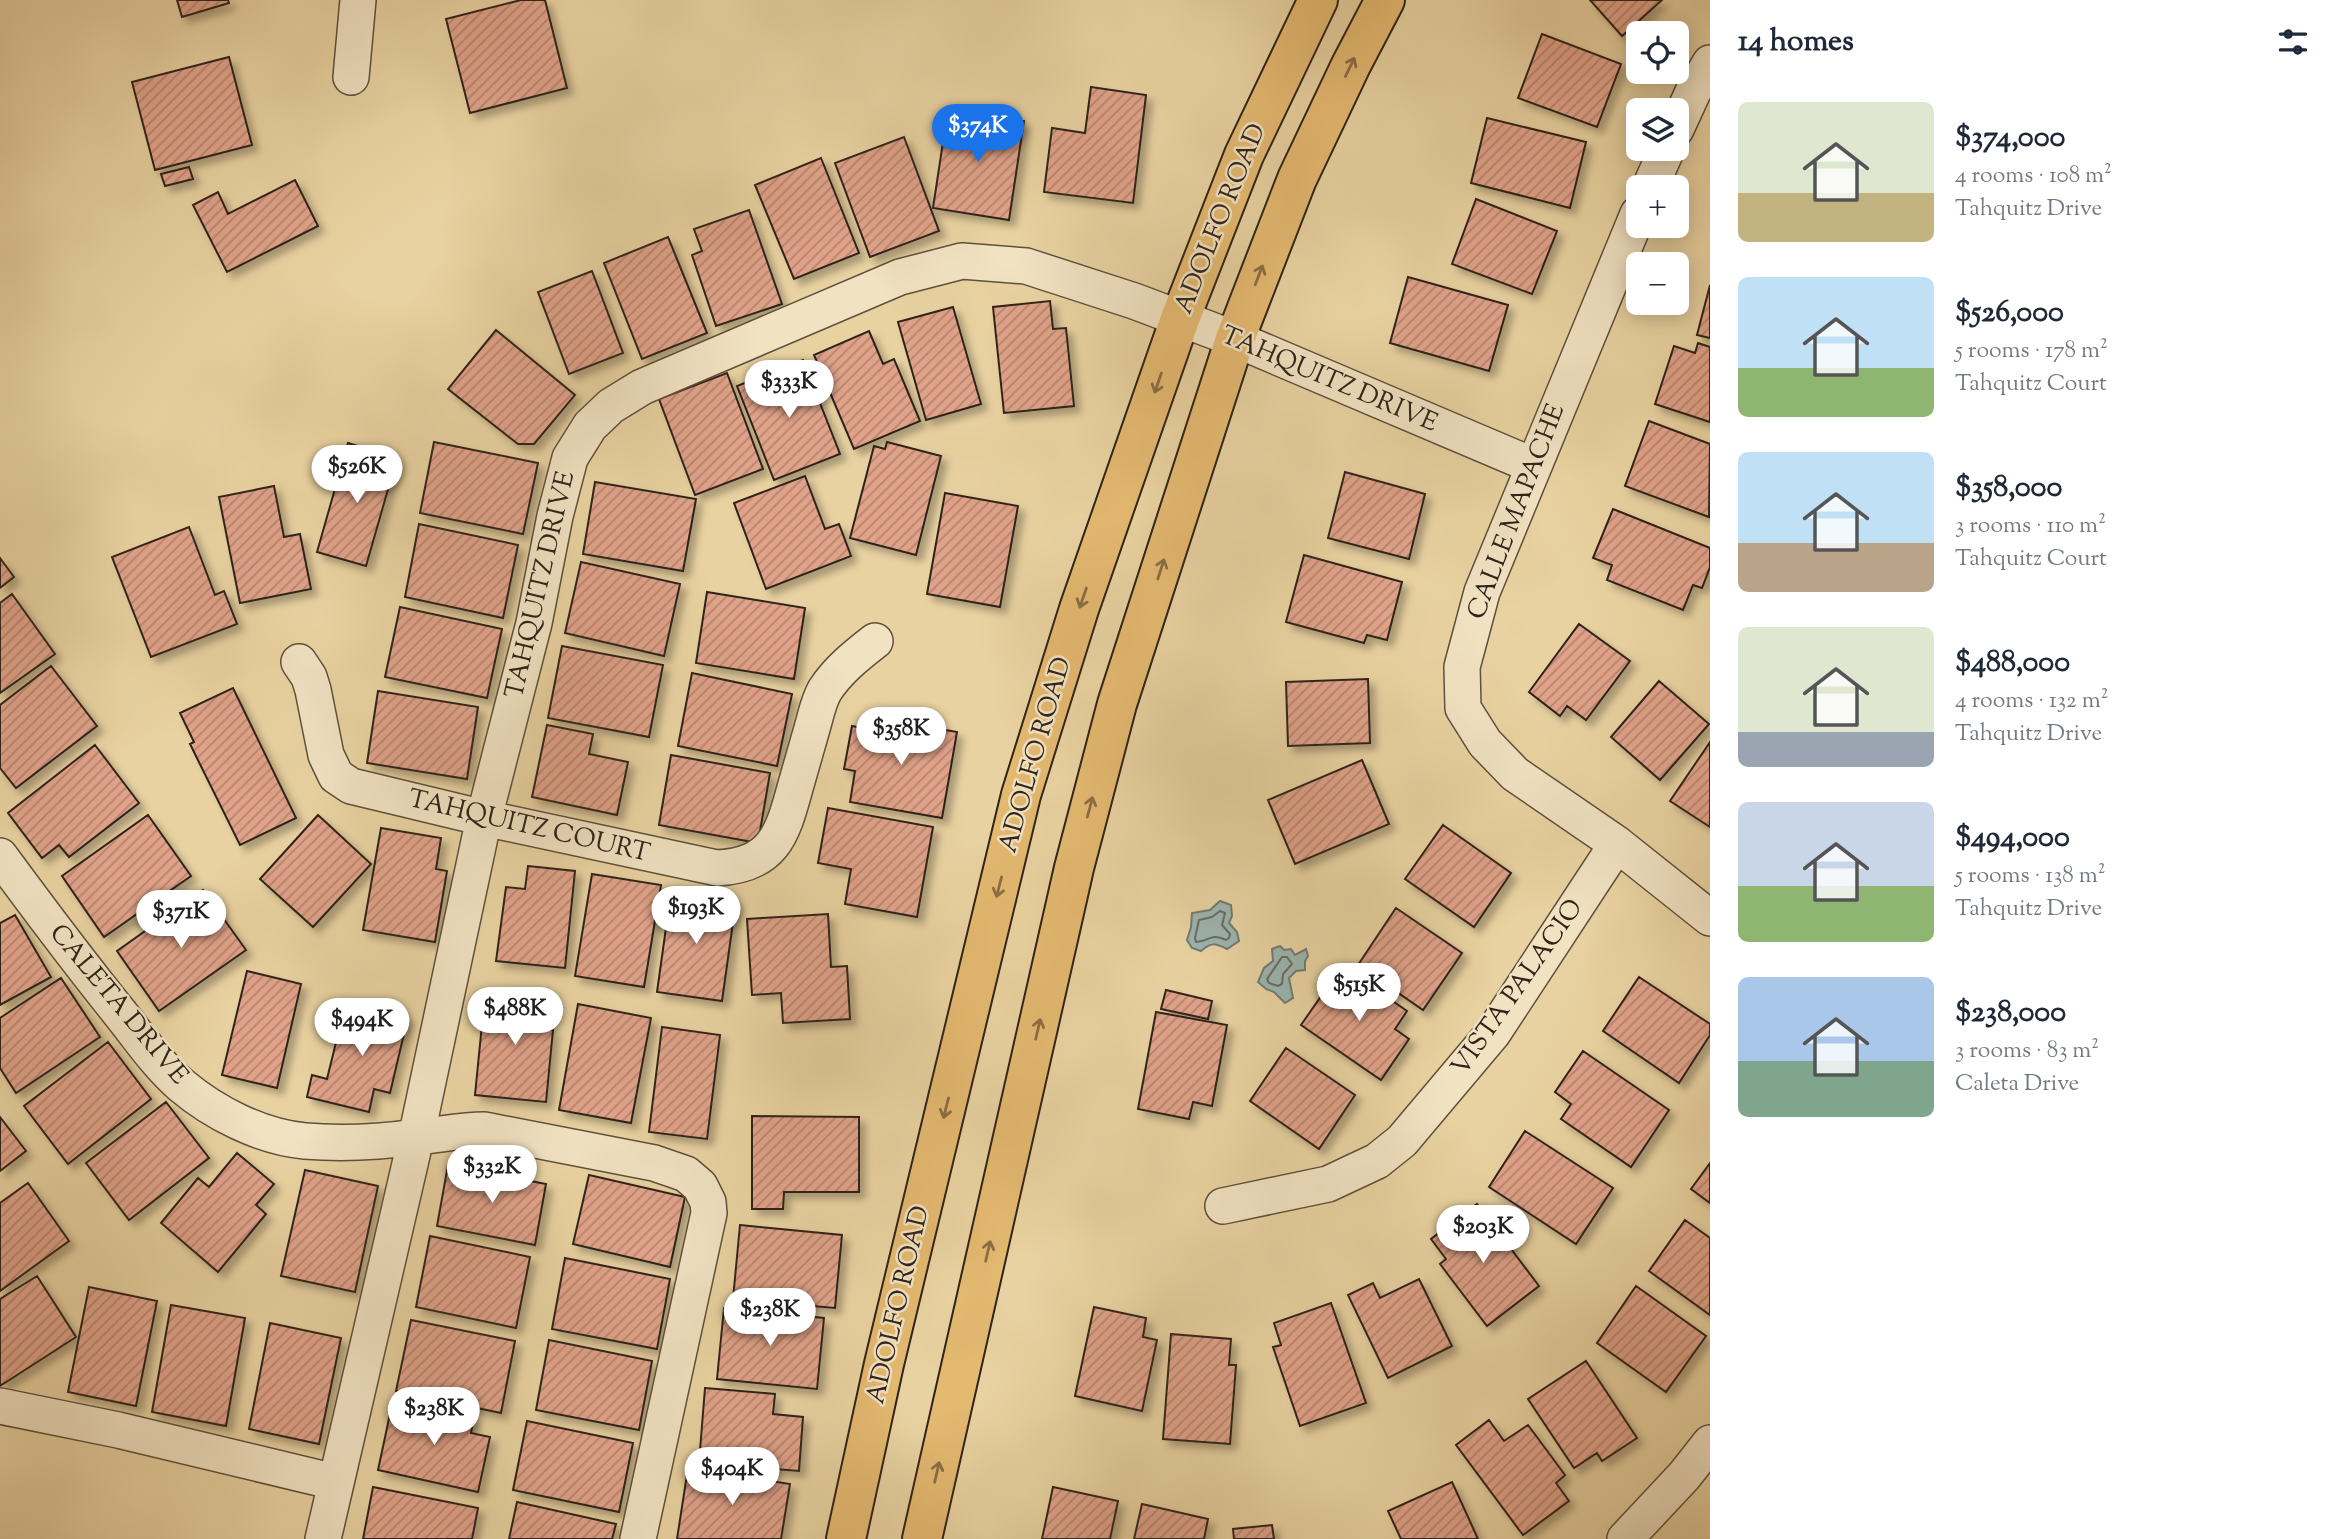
<!DOCTYPE html>
<html lang="en">
<head>
<meta charset="utf-8">
<style>
	body { margin:0; font-family:"Sorts Mill Goudy",serif; background:#f6f6f7; color:#1f2937; height:100vh; display:flex; flex-direction:column; font-size:26px; white-space:nowrap }
	* { box-sizing:border-box; margin:0 }
	p { font-size:23px; color:#747a83 }
	.icon { flex:none; width:38px; height:38px; fill:none; stroke:currentColor; stroke-width:2; stroke-linecap:round; stroke-linejoin:round }
	.map { position:relative; flex:1; overflow:hidden }
	.side { display:flex; flex-direction:column; background:#fff; width:630px }
	.side>* { flex:none }
	.tools { position:absolute; left:1626px; top:21px; display:grid; gap:14px }
	.tools a { display:grid; place-items:center; width:63px; height:63px; border-radius:10px; background:#fff; box-shadow:0 4px 18px #0003; font-size:35px }
	.price { position:absolute; translate:-50% -60px; padding:0 16px; border-radius:24px; background:#fff; color:#222; font-size:23px; line-height:46px; filter:drop-shadow(0 2px 4px #0008) }
	.price::after { content:''; position:absolute; left:50%; top:42px; width:21px; height:16px; margin-left:-10px; background:inherit; clip-path:polygon(0 0,100% 0,50% 100%) }
	.price.active { background:#1a73e8; color:#fff }
	ul { padding:0; list-style:none }
	li { display:flex; align-items:center; gap:21px; height:175px; padding:0 28px }
	li span { display:grid; place-items:center; flex:none; width:196px; height:140px; border-radius:10px; color:#555 }
	li>.icon { margin-inline-start:auto }
	span .icon { width:84px; height:84px; fill:#fffc; stroke-width:1 }
	li b { font-size:30px }
	h2 { display:flex; justify-content:space-between; align-items:center; height:84px; padding:0 28px; font-size:30px }
	main { display:flex; flex:1; min-height:0 }
	.map>svg:first-child { display:block }
	.water { fill:#9cb5b0; stroke:#707b74; stroke-width:2 }
	.lines { fill:none; stroke-linecap:round; stroke-linejoin:round }
	.shore { stroke:#666c65; stroke-width:2 }
	.building { fill:url(#building-hatch); stroke:#2f241a; stroke-width:2; filter:url(#shadow) }
	.minor-casing { stroke:#5e503c; stroke-width:38 }
	.major-casing { stroke:#2f241a; stroke-width:42 }
	.minor { stroke:#f1e2c2; stroke-width:35 }
	.major { stroke:#e4b970; stroke-width:38 }
	.oneway { stroke:#8a6e45 }
	.labels { text-anchor:middle; dominant-baseline:central; stroke-width:5; stroke-linejoin:round; paint-order:stroke }
	.street-label { font-size:26px; fill:#2f241a; stroke:#f1e2c2 }
</style>
</head>
<body>
<main>
<div class="map">
<svg width="1710" height="1539" viewBox="0 0 1710 1539">
	<defs>
		<pattern id="building-hatch" width="6" height="6" patternUnits="userSpaceOnUse" patternTransform="scale(1.75)"><rect width="6" height="6" fill="#e0a289"/><path d="M-1 1l2-2M0 6l6-6M5 7l2-2" fill="none" stroke="#b6846f"/></pattern>
		<filter id="shadow"><feDropShadow dx="6" dy="6" stdDeviation="3.5" flood-color="#0004"/></filter>
	</defs>
	<rect width="100%" height="100%" fill="#e9d2a1"/>
	<filter id="stains"><feTurbulence type="fractalNoise" baseFrequency=".00286" numOctaves="4"/><feColorMatrix values="0 0 0 0 .2 0 0 0 0 .09 0 0 0 0 .02 0 0 0 .5 -.17"/></filter>
	<radialGradient id="worn" r=".72"><stop offset=".6" stop-color="#630" stop-opacity="0"/><stop offset="1" stop-color="#630" stop-opacity=".3"/></radialGradient>
	<path class="water" d="M1220,901L1231,905L1232,916L1229,923L1237,932L1239,941L1227,949C1215,943 1211,942 1201,951L1192,948L1187,940L1191,927L1192,913L1210,910Z
		M1280,946L1284,950L1291,949L1295,955L1306,949L1308,956L1305,961V970L1296,971L1289,978L1293,998L1285,1003L1274,992L1266,989L1258,982L1264,968L1273,961L1272,949Z"/>
	<g class="lines">
		<path class="shore" d="M1220,911L1225,913L1222,925L1230,934L1229,938L1226,940C1210,932 1209,942 1196,942L1195,938L1199,920L1212,917Z
			M1282,957H1287L1292,964L1283,974L1282,984L1278,986L1269,983L1267,979Z"/>
	</g>
	<path class="building" d="M177,0H228L229,3L182,17Z
		M521,0H545L567,88L470,113L446,19Z
		M1590,0H1662L1622,36Z
		M1542,34L1621,64L1597,127L1518,98Z
		M229,57L252,145L155,170L132,82Z
		M1091,87L1146,95L1133,203L1044,192L1052,128L1085,133Z
		M948,109L1024,121L1009,220L933,208Z
		M1487,118L1586,142L1570,208L1471,183Z
		M904,137L939,231L870,257L835,163Z
		M821,158L859,253L794,279L755,185Z
		M189,167L193,179L165,186L161,174Z
		M295,180L318,226L227,272L193,205L218,192L228,214Z
		M1476,199L1557,231L1532,294L1452,264Z
		M749,210L782,304L716,326L692,255L702,251L694,229Z
		M668,237L707,333L642,359L604,263Z
		M592,271L623,353L569,374L538,292Z
		M1408,277L1508,305L1489,371L1390,343Z
		M1710,285V338L1697,335Z
		M1050,301L1053,329L1066,328L1074,406L1004,413L993,307Z
		M953,307L981,404L926,420L898,322Z
		M496,330L575,395L534,444H518L448,389Z
		M869,331L883,364L894,359L920,421L854,449L814,355Z
		M1698,343L1710,347V422L1655,404L1674,346L1695,353Z
		M803,360L840,454L774,480L737,386Z
		M727,373L763,469L695,495L659,399Z
		M1649,421L1710,444L1709,517L1625,486Z
		M434,442L538,463L523,534L420,513Z
		M887,442L941,456L916,555L850,538L874,446L885,449Z
		M348,443L397,458L366,566L317,552Z
		M1345,472L1425,494L1409,559L1328,538Z
		M805,476L825,529L839,524L851,556L766,589L734,503Z
		M595,482L696,499L683,571L583,554Z
		M274,486L284,537L300,534L311,589L240,603L219,497Z
		M945,493L1018,506L1000,607L927,594Z
		M1613,509L1710,548V567L1702,588L1693,585L1683,610L1607,580L1612,565L1593,558Z
		M419,524L518,545L503,618L405,597Z
		M189,527L215,595L224,591L237,624L151,657L112,557Z
		M1304,555L1402,582L1387,640L1367,635L1364,643L1286,622Z
		M0,558L14,577L0,588Z
		M581,562L680,584L664,656L565,633Z
		M707,592L805,608L794,679L696,663Z
		M12,594L55,654L0,693V603Z
		M400,607L502,629L487,698L385,677Z
		M1579,624L1630,661L1586,720L1567,706L1560,716L1529,692Z
		M562,646L663,665L649,737L548,718Z
		M51,666L97,726L16,788L0,768V705Z
		M692,673L792,694L777,766L678,746Z
		M1368,679L1370,743L1288,746L1286,682Z
		M1659,681L1709,724L1660,780L1611,737Z
		M233,688L296,818L240,845L190,744L194,742L180,713Z
		M378,691L478,707L467,779L367,763Z
		M880,718L957,732L942,818L850,802L855,771L844,769L852,726L877,731Z
		M547,725L593,734L589,754L628,762L617,815L532,797Z
		M1710,742V827L1670,801Z
		M95,745L139,803L69,857L59,845L42,858L8,813Z
		M671,755L770,773L758,843L659,825Z
		M1362,760L1389,824L1295,864L1268,800Z
		M828,808L933,827L917,917L845,904L851,869L818,863Z
		M148,815L191,876L104,937L62,876Z
		M318,815L371,864L313,927L260,879Z
		M1443,825L1511,873L1474,927L1405,879Z
		M381,828L441,838L436,869L447,871L435,942L363,930Z
		M528,866L575,871L565,968L496,961L506,887L525,889Z
		M592,874L661,885L644,987L575,976Z
		M203,890L246,950L159,1011L117,951Z
		M671,892L736,901L722,1001L657,992Z
		M1396,908L1462,953L1423,1010L1358,965Z
		M828,914L831,967L847,966L850,1019L783,1023L781,993L752,995L747,919Z
		M15,915L51,977L0,1005V923Z
		M1342,966L1407,1011L1395,1029L1409,1039L1381,1080L1301,1025Z
		M247,971L301,984L277,1088L222,1075Z
		M1639,977L1710,1024V1035L1679,1083L1603,1031Z
		M61,978L100,1037L16,1093L0,1068V1018Z
		M499,988L548,993L545,1029L553,1030L546,1102L475,1095L484,1004L497,1006Z
		M1166,990L1212,1001L1208,1019L1161,1009Z
		M346,1002L408,1017L390,1093L374,1089L369,1112L307,1097L312,1075L327,1079Z
		M578,1004L651,1018L631,1123L559,1110Z
		M1156,1012L1227,1025L1212,1106L1193,1102L1189,1119L1138,1109Z
		M662,1027L720,1035L707,1139L649,1132Z
		M108,1042L151,1099L68,1164L24,1106Z
		M1286,1048L1355,1095L1319,1149L1250,1101Z
		M1583,1051L1669,1110L1631,1167L1561,1119L1571,1104L1555,1092Z
		M166,1102L209,1158L129,1220L86,1163Z
		M752,1116L859,1117V1192H784L783,1209H752Z
		M0,1117L26,1151L0,1171Z
		M1525,1131L1613,1188L1576,1244L1489,1187Z
		M237,1153L274,1184L256,1205L266,1214L218,1272L161,1223L198,1178L209,1187Z
		M1710,1163V1203L1691,1189Z
		M448,1165L546,1184L535,1245L437,1226Z
		M305,1170L378,1186L355,1292L281,1276Z
		M589,1175L685,1197L670,1267L573,1244Z
		M28,1183L69,1241L0,1291V1203Z
		M1477,1204L1539,1286L1487,1326L1440,1264L1446,1259L1431,1239Z
		M1685,1220L1710,1238V1315L1649,1271Z
		M740,1225L842,1235L835,1308L733,1299Z
		M430,1236L530,1257L516,1328L416,1307Z
		M565,1258L670,1279L657,1349L552,1329Z
		M37,1276L76,1337L0,1386V1299Z
		M1419,1279L1452,1346L1388,1378L1348,1295L1373,1283L1380,1298Z
		M1636,1286L1706,1336L1666,1392L1597,1343Z
		M89,1287L157,1301L136,1406L68,1392Z
		M1331,1303L1366,1403L1300,1426L1273,1347L1281,1345L1274,1323Z
		M171,1305L245,1318L226,1426L152,1412Z
		M1094,1307L1146,1318L1143,1337L1157,1340L1142,1411L1075,1396Z
		M724,1308L824,1318L817,1389L717,1379Z
		M411,1320L515,1341L501,1413L396,1391Z
		M270,1323L341,1338L319,1444L249,1429Z
		M1171,1334L1231,1339L1229,1365H1236L1230,1444L1163,1439Z
		M549,1340L652,1361L639,1430L536,1410Z
		M1586,1361L1637,1438L1602,1461L1597,1453L1574,1468L1528,1399Z
		M705,1388L775,1394L773,1414L803,1417L799,1471L699,1463Z
		M393,1400L474,1418L471,1433L490,1437L478,1492L378,1470Z
		M1489,1420L1504,1441L1528,1425L1565,1475L1556,1483L1569,1501L1523,1535L1456,1445Z
		M527,1421L633,1443L619,1512L513,1490Z
		M688,1468L790,1484L781,1539H677Z
		M1452,1482L1478,1539H1401L1388,1511Z
		M373,1487L478,1508L472,1539H363Z
		M1053,1487L1118,1501L1110,1539H1042Z
		M517,1502L616,1524L612,1539H509Z
		M1142,1504L1208,1519L1204,1539H1134Z
		M1272,1525L1274,1539H1234L1233,1529Z"/>
	<g class="lines">
		<g class="minor-casing">
			<path id="minor" d="M351,77L358,0
				M1676,129L1693,92L1710,63
				M1650,187L1667,149
				M1638,214L1482,592L1462,667L1463,708L1485,743L1515,774L1617,844L1710,918
				M299,662L309,677L313,690L326,755L336,776L351,786L484,818L717,868C773,865 782,836 795,788C801,767 807,746 813,725C816,714 819,700 825,690C838,670 857,655 875,641
				M0,856C39,909 78,961 119,1012C139,1037 157,1064 181,1085C214,1113 261,1137 305,1141C342,1144 380,1142 416,1137C439,1135 461,1130 484,1130L654,1163L686,1174L700,1186L708,1202L709,1213L638,1539
				M1223,1206L1328,1184L1377,1161L1402,1141L1493,1033L1617,844
				M0,1406L118,1430L335,1482
				M323,1539L416,1138L484,818L534,623L555,516L570,458L590,426L611,406L642,387L900,277L962,261L1026,266L1134,301L1235,339L1534,466
				M1625,1539L1684,1476L1710,1443"/>
		</g>
		<g class="major-casing">
			<path id="major" d="M846,1539L884,1364L1021,795L1079,609L1180,319L1244,155L1318,0
				M922,1539L1074,868L1117,704L1235,339L1297,179L1351,65L1385,0"/>
		</g>
		<use href="#minor" class="minor"/>
		<use href="#major" class="major"/>
	</g>
	<defs><path id="oneway-shaft" d="M-6 0H5M1.5-3L5.5 0L1.5 3" fill="none" stroke-width="1.6" stroke-linecap="round" stroke-linejoin="round" transform="scale(1.75)"/></defs>
	<g class="oneway">
		<use href="#oneway-shaft" transform="translate(1350 67) rotate(-64)"/>
		<use href="#oneway-shaft" transform="translate(1259 275) rotate(-69)"/>
		<use href="#oneway-shaft" transform="translate(1158 383) rotate(109)"/>
		<use href="#oneway-shaft" transform="translate(1161 569) rotate(-72)"/>
		<use href="#oneway-shaft" transform="translate(1083 598) rotate(109)"/>
		<use href="#oneway-shaft" transform="translate(1090 807) rotate(-75)"/>
		<use href="#oneway-shaft" transform="translate(999 887) rotate(104)"/>
		<use href="#oneway-shaft" transform="translate(1038 1029) rotate(-77)"/>
		<use href="#oneway-shaft" transform="translate(946 1108) rotate(104)"/>
		<use href="#oneway-shaft" transform="translate(988 1251) rotate(-77)"/>
		<use href="#oneway-shaft" transform="translate(937 1472) rotate(-77)"/>
	</g>
	<g class="labels">
		<g class="street-label">
			<text transform="translate(1221 219) rotate(-68)">ADOLFO ROAD</text>
			<text transform="translate(1329 380) rotate(23)">TAHQUITZ DRIVE</text>
			<text transform="translate(1517 512) rotate(-69)">CALLE MAPACHE</text>
			<text transform="translate(541 585) rotate(-77)">TAHQUITZ DRIVE</text>
			<text transform="translate(1036 755) rotate(-74)">ADOLFO ROAD</text>
			<text transform="translate(529 827) rotate(13)">TAHQUITZ COURT</text>
			<text transform="translate(1518 988) rotate(-55)">VISTA PALACIO</text>
			<text transform="translate(118 1005) rotate(50)">CALETA DRIVE</text>
			<text transform="translate(899 1305) rotate(-77)">ADOLFO ROAD</text>
		</g>
	</g>
	<rect width="100%" height="100%" filter="url(#stains)"/>
	<rect width="100%" height="100%" fill="url(#worn)"/>
</svg>
<div class="tools">
<a><svg class="icon" aria-label="locate" viewBox="0 0 24 24"><circle cx="12" cy="12" r="6"/><path d="M12 2v4M12 18v4M2 12h4M18 12h4"/></svg></a>
<a><svg class="icon" aria-label="layers" viewBox="0 0 24 24"><path d="M12 4l9 5-9 5-9-5zM3 14l9 5 9-5"/></svg></a>
<a>+</a>
<a>−</a>
</div>
<b class="price active" style="left:978px;top:164px">$374K</b>
<b class="price" style="left:789px;top:420px">$333K</b>
<b class="price" style="left:357px;top:505px">$526K</b>
<b class="price" style="left:901px;top:767px">$358K</b>
<b class="price" style="left:696px;top:946px">$193K</b>
<b class="price" style="left:181px;top:950px">$371K</b>
<b class="price" style="left:1359px;top:1023px">$515K</b>
<b class="price" style="left:515px;top:1047px">$488K</b>
<b class="price" style="left:362px;top:1058px">$494K</b>
<b class="price" style="left:492px;top:1205px">$332K</b>
<b class="price" style="left:1483px;top:1265px">$203K</b>
<b class="price" style="left:770px;top:1348px">$238K</b>
<b class="price" style="left:434px;top:1447px">$238K</b>
<b class="price" style="left:732px;top:1507px">$404K</b>
</div>
<section class="side">
<h2>14 homes<svg class="icon" aria-label="filters" viewBox="0 0 24 24"><path d="M4 7h16M4 17h16"/><circle cx="9" cy="7" r="2"/><circle cx="15" cy="17" r="2"/></svg></h2>
<ul>
<li><span style="background:linear-gradient(#dfe7d0 65%,#c2b280 0)"><svg class="icon" aria-label="home" viewBox="0 0 24 24"><path d="M3 11l9-7 9 7M6 9v11h12V9"/></svg></span><div><b>$374,000</b><p>4 rooms · 108 m²</p><p>Tahquitz Drive</p></div></li>
<li><span style="background:linear-gradient(#bfe0f5 65%,#8fb573 0)"><svg class="icon" aria-label="home" viewBox="0 0 24 24"><path d="M3 11l9-7 9 7M6 9v11h12V9"/></svg></span><div><b>$526,000</b><p>5 rooms · 178 m²</p><p>Tahquitz Court</p></div></li>
<li><span style="background:linear-gradient(#bfe0f5 65%,#b9a48a 0)"><svg class="icon" aria-label="home" viewBox="0 0 24 24"><path d="M3 11l9-7 9 7M6 9v11h12V9"/></svg></span><div><b>$358,000</b><p>3 rooms · 110 m²</p><p>Tahquitz Court</p></div></li>
<li><span style="background:linear-gradient(#dfe7d0 75%,#9aa5b1 0)"><svg class="icon" aria-label="home" viewBox="0 0 24 24"><path d="M3 11l9-7 9 7M6 9v11h12V9"/></svg></span><div><b>$488,000</b><p>4 rooms · 132 m²</p><p>Tahquitz Drive</p></div></li>
<li><span style="background:linear-gradient(#c9d6e8 60%,#8fb573 0)"><svg class="icon" aria-label="home" viewBox="0 0 24 24"><path d="M3 11l9-7 9 7M6 9v11h12V9"/></svg></span><div><b>$494,000</b><p>5 rooms · 138 m²</p><p>Tahquitz Drive</p></div></li>
<li><span style="background:linear-gradient(#a9c7e8 60%,#7fa58c 0)"><svg class="icon" aria-label="home" viewBox="0 0 24 24"><path d="M3 11l9-7 9 7M6 9v11h12V9"/></svg></span><div><b>$238,000</b><p>3 rooms · 83 m²</p><p>Caleta Drive</p></div></li>
</ul>
</section>
</main>
</body>
</html>
